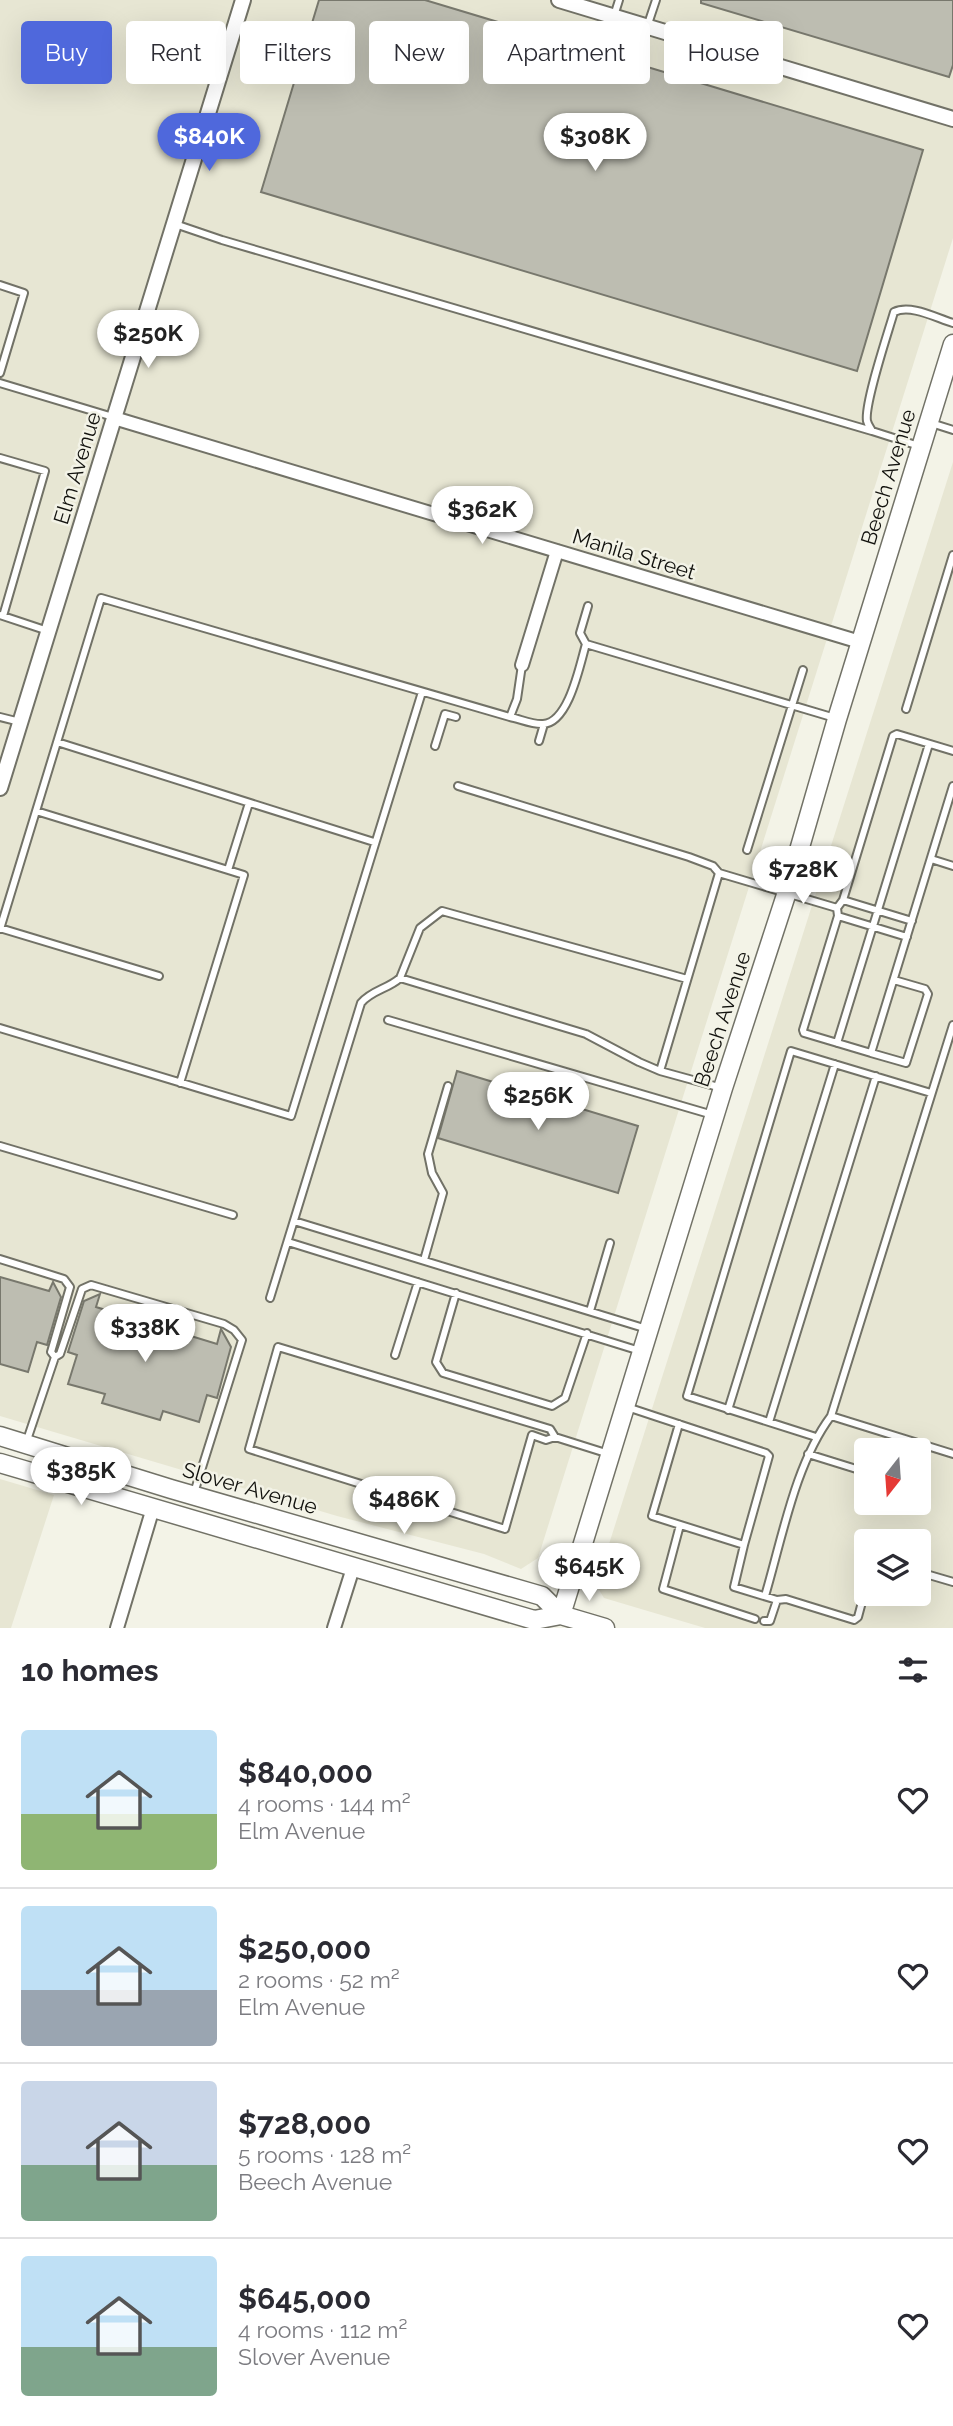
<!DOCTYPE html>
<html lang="en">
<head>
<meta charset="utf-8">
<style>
	body { margin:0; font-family:Raleway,sans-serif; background:#f2f2f3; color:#2b2b33; height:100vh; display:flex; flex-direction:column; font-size:26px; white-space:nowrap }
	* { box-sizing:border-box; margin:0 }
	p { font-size:23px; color:#7c7c81 }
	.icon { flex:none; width:38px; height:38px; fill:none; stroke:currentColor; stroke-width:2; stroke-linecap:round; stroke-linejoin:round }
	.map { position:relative; height:1628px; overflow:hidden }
	.details { display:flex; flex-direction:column; background:#fff; flex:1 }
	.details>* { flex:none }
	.guide { position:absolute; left:21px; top:21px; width:912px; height:63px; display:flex; gap:14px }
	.needle { width:46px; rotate:197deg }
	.fabs { position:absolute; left:854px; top:1438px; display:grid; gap:14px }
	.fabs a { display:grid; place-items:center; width:77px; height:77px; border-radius:7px; background:#fff; box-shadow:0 7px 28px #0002; font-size:35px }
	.price { position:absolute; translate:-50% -60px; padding:0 16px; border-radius:24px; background:#fff; color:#222; font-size:23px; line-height:46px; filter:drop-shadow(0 2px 4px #0008) }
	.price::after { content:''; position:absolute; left:50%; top:42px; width:21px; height:16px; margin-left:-10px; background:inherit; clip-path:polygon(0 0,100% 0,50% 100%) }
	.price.selected { background:#4f68dc; color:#fff }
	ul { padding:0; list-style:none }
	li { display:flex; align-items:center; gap:21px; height:175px; padding:0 21px }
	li+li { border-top:2px solid #e1e1e2 }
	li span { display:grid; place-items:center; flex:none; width:196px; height:140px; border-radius:7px; color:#555 }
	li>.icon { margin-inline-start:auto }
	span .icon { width:84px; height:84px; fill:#fffc; stroke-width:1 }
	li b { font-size:30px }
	h2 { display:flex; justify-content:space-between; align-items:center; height:84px; padding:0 21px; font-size:30px }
	.pill { padding:0 24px; border-radius:7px; background:#fff; box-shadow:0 7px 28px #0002; font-size:24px; line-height:63px }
	.pill.selected { background:#4f68dc; color:#fff }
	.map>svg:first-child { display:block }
	.built { fill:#e7e6d3; fill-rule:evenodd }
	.building { fill:#bdbdb1; stroke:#78786d; stroke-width:2 }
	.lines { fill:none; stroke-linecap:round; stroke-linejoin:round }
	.service-casing { stroke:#727267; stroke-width:10 }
	.minor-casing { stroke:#727267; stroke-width:16 }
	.tertiary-casing { stroke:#727267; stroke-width:18 }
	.secondary-casing { stroke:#727267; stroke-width:21 }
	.service { stroke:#fff; stroke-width:6 }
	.minor { stroke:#fff; stroke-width:12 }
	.tertiary { stroke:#fff; stroke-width:14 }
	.secondary { stroke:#fff; stroke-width:18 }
	.labels { text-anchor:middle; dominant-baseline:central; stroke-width:5; stroke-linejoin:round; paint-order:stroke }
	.street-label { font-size:21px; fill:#12120e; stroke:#f3f3e7 }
</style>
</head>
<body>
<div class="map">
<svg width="953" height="1628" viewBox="0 0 953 1628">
	<rect width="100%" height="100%" fill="#f3f3e7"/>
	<path class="built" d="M0,0H953V238L538,1558L521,1569L484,1554L337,1516L0,1416Z
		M953,462V1628H705L604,1598L596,1585ZM866,1451H919V1503H866ZM866,1542H919V1594H866Z
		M0,1479L54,1495L11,1628H0Z"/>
	<path class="building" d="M319,0H425L923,150L857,371L261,192Z
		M701,0H953V65L949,77L701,3Z
		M457,1071L638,1126L618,1193L438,1138Z
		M0,1277L49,1291L53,1282L61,1297L47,1345L37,1342L28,1372L0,1364Z
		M100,1294L96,1307L217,1344L221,1329L231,1347L217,1398L207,1395L199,1422L163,1411L160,1420L102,1403L105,1394L68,1384L77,1355L68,1352L84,1301Z"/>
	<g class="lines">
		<g class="service-casing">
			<path id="service" d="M614,16L619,0
				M647,27L656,0
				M175,224L222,240L872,431
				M0,285L24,293L0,373
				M0,383L113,417
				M931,423L953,430
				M919,446L872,431C870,427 868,425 867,421C864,404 888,333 894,312C911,304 936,318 953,323
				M0,458L45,471L3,616
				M0,615L48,631
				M586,644L580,633L588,606
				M906,709L953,555
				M0,717L20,722
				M510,717L517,699L522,665
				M539,741L544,724
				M57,742L374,842
				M435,746L445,714L456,717
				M36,811L228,870L249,803
				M747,850L803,670
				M931,859L953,866
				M719,873L837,908
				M843,900L912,921
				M838,916L907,937
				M0,928L159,976
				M0,929L101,598L510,717C520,719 533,725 543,724C569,723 580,664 586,644L835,718
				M400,978L420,928L442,911L687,979
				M894,980L925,989L928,994L906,1063L871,1053L953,786
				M388,1020L713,1115
				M953,1025L831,1416L953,1454
				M0,1028L291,1116L422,692
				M837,1043L929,744
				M871,1053L804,1033L803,1030L838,916L837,908L843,900L893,736L897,734L953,751
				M660,1071L722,1088
				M180,1083L244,875L228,870
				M0,1146L233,1215
				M294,1221L647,1329
				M288,1242L640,1351
				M0,1259L64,1279L70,1287L51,1352L55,1357L26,1443
				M424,1260L443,1193L432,1173L428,1154L448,1086
				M456,1293L436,1362L443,1373L552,1406L565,1398L587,1333
				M270,1298L361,1003C372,990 388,989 400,978L586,1034L639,1062L660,1071L719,873L713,866L689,857L458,786
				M590,1311L610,1243
				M278,1347L550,1429L555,1437L546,1440L532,1435L505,1529L249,1449Z
				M395,1355L418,1282
				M55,1357L60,1354L82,1289L91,1285L224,1324L234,1330L242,1340L194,1493
				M627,1407L766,1453L769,1456L744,1545L652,1516L679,1424
				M728,1410L835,1064
				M769,1422L876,1076
				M555,1437L609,1454
				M816,1437L687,1396L791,1051L931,1093
				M808,1454L866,1472
				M680,1525L663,1589L755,1619
				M744,1545L734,1587L777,1600L786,1599L854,1620L858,1617L866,1587
				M919,1572L953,1582
				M765,1596C782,1539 795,1464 831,1416
				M764,1621H770L777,1600"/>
		</g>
		<g class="minor-casing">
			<path id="minor" d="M114,418L860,642
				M522,665L557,551
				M117,1628L153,1508
				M334,1628L353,1568"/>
		</g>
		<g class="tertiary-casing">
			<path id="tertiary" d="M559,0L953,119
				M0,788L243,0"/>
		</g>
		<g class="secondary-casing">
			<path id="secondary" d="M0,1436L171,1489L542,1596L561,1615
				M0,1463L534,1620L561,1615L605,1628
				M561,1615L723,1088L787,892L837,719L953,344"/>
		</g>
		<use href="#service" class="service"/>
		<use href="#minor" class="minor"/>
		<use href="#tertiary" class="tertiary"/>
		<use href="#secondary" class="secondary"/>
	</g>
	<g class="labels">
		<g class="street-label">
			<text transform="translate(77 468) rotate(-73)">Elm Avenue</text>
			<text transform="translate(888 477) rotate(-73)">Beech Avenue</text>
			<text transform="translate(634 554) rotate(17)">Manila Street</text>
			<text transform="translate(722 1019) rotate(-72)">Beech Avenue</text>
			<text transform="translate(250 1488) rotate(16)">Slover Avenue</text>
		</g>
	</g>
</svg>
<div class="fabs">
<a><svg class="needle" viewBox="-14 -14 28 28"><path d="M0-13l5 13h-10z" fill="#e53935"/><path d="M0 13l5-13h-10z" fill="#7c7c81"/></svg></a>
<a><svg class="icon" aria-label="layers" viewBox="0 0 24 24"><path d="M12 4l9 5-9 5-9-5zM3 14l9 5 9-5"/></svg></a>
</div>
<b class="price selected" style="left:209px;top:173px">$840K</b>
<b class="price" style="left:595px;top:173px">$308K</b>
<b class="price" style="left:148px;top:370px">$250K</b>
<b class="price" style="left:482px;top:546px">$362K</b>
<b class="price" style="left:803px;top:906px">$728K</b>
<b class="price" style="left:538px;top:1132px">$256K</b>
<b class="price" style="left:145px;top:1364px">$338K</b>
<b class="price" style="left:81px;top:1507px">$385K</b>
<b class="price" style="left:404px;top:1536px">$486K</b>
<b class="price" style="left:589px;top:1603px">$645K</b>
<div class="guide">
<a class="pill selected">Buy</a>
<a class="pill">Rent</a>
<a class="pill">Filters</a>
<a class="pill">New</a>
<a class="pill">Apartment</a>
<a class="pill">House</a>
</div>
</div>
<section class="details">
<h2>10 homes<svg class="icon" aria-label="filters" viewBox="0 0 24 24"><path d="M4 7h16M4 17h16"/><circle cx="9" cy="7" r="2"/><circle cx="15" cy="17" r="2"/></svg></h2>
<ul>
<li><span style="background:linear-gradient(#bfe0f5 60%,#8fb573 0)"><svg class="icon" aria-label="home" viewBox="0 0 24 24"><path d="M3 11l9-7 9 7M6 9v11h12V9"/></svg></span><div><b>$840,000</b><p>4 rooms · 144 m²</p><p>Elm Avenue</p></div><svg class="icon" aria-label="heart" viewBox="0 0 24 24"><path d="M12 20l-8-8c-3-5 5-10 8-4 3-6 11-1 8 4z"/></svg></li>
<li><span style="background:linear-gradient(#bfe0f5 60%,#9aa5b1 0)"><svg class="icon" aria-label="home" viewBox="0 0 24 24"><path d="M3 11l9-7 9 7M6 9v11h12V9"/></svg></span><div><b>$250,000</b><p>2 rooms · 52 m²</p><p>Elm Avenue</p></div><svg class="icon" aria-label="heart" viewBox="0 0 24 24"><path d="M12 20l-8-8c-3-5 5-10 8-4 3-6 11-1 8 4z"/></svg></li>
<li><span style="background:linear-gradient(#c9d6e8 60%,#7fa58c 0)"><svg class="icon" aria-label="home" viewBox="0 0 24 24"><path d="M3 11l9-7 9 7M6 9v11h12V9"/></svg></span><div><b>$728,000</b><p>5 rooms · 128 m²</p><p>Beech Avenue</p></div><svg class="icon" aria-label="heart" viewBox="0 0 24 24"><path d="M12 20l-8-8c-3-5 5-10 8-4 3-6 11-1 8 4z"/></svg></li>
<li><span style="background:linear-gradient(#bfe0f5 65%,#7fa58c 0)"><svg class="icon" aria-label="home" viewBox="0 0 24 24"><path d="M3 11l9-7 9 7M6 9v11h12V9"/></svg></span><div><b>$645,000</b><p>4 rooms · 112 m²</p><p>Slover Avenue</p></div><svg class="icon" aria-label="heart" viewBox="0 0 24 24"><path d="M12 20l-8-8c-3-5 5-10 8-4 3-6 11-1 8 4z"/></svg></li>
</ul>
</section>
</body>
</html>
